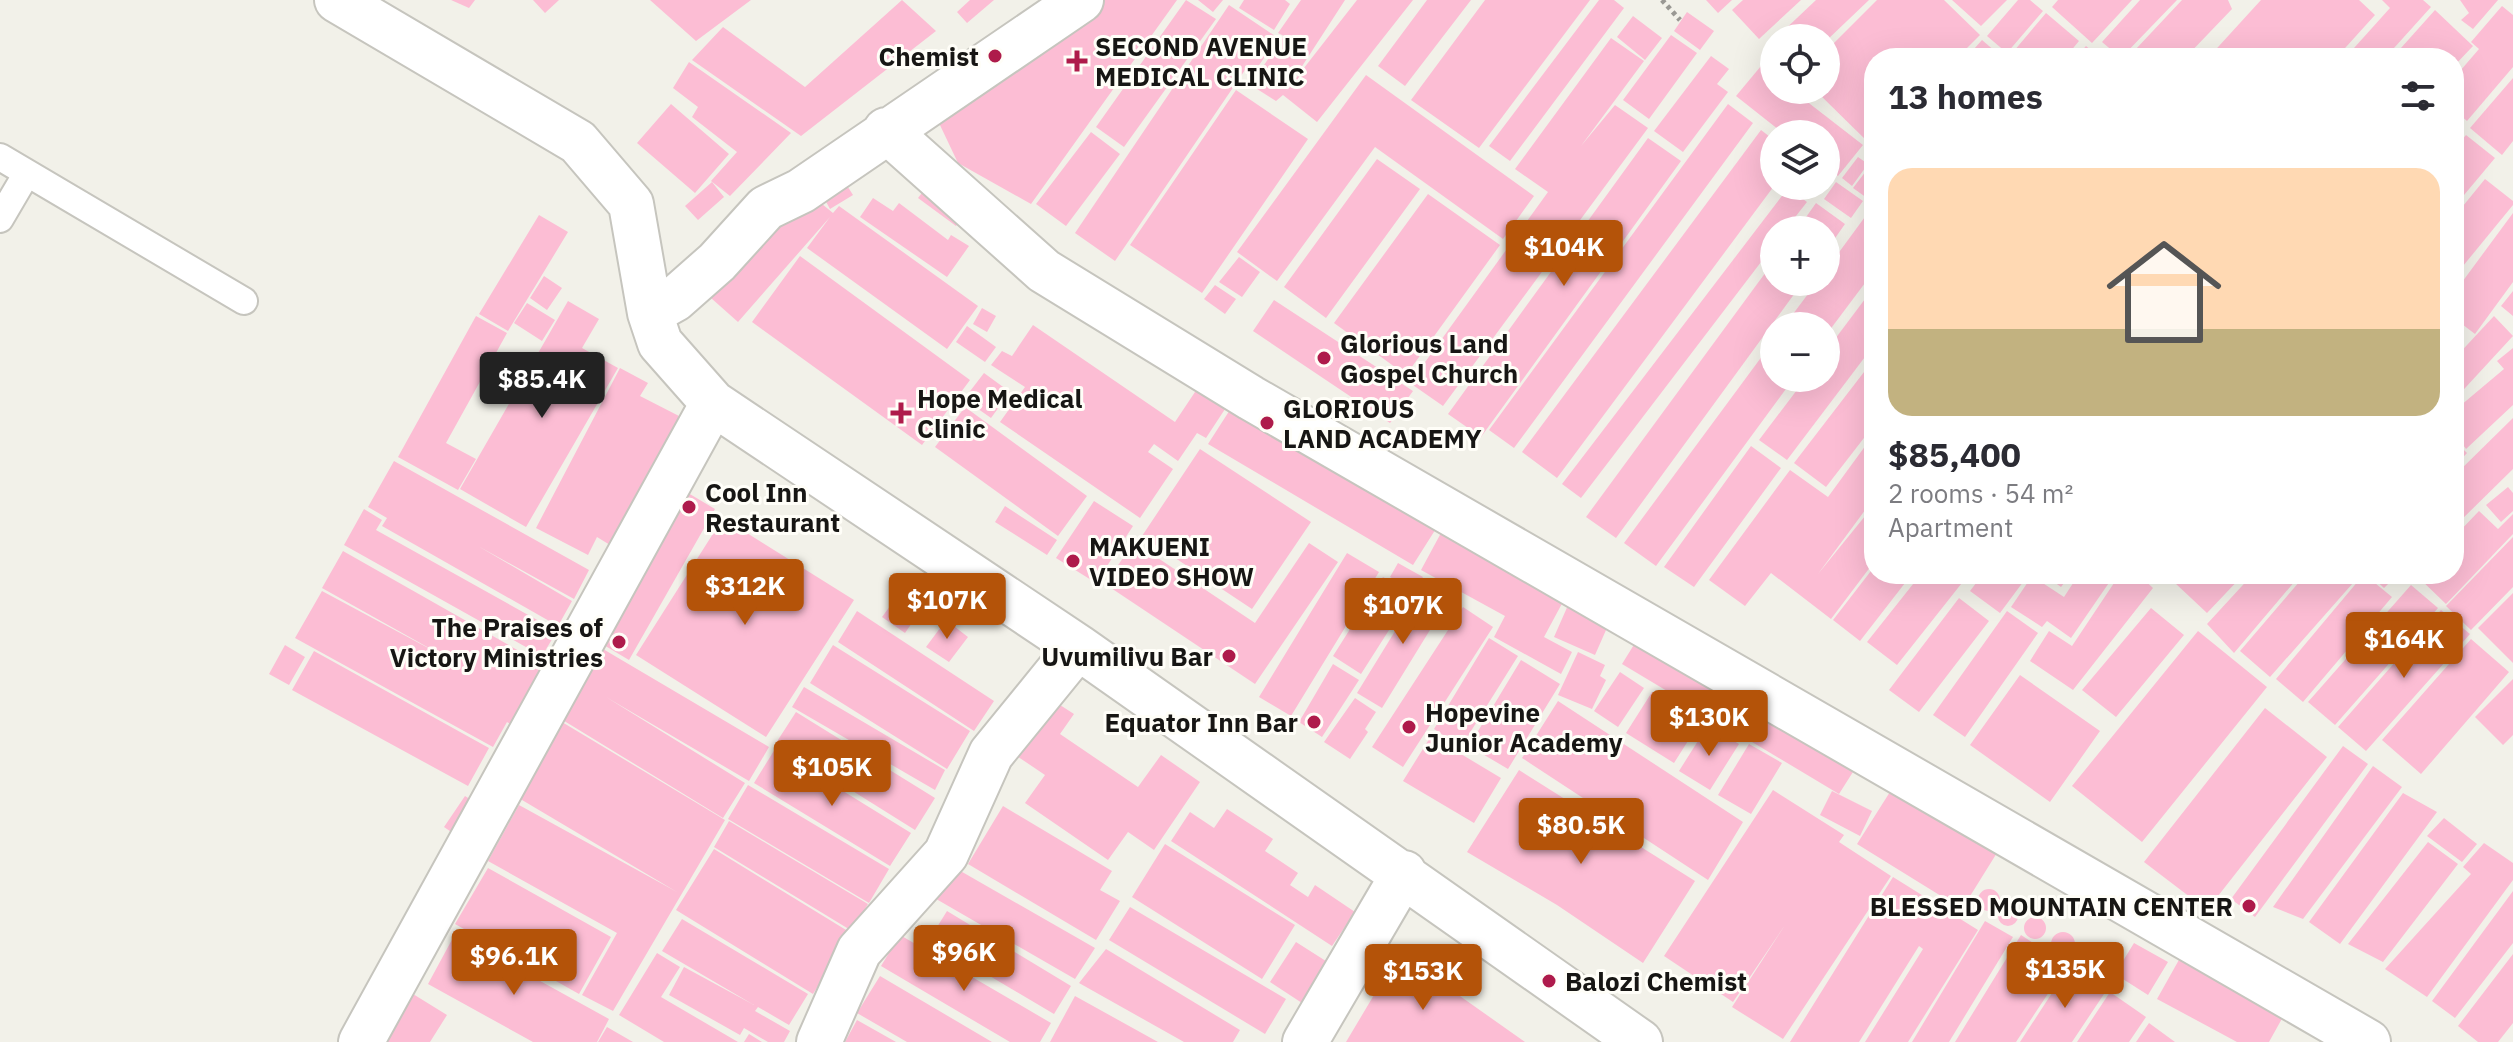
<!DOCTYPE html>
<html lang="en">
<head>
<meta charset="utf-8">
<style>
	body { margin:0; font-family:"IBM Plex Sans",sans-serif; background:#f7f7f7; color:#2b2b33; height:100vh; display:flex; flex-direction:column; font-size:30px; white-space:nowrap }
	* { box-sizing:border-box; margin:0 }
	p { font-size:26px; color:#7c7c81 }
	.icon { flex:none; width:44px; height:44px; fill:none; stroke:currentColor; stroke-width:2; stroke-linecap:round; stroke-linejoin:round }
	.map { position:relative; flex:1; overflow:hidden }
	.drawer { position:absolute; left:1864px; top:48px; width:600px; height:536px; display:flex; flex-direction:column; background:#fff; border-radius:32px; box-shadow:0 8px 32px #0002 }
	.drawer>* { flex:none }
	.controls { position:absolute; left:1760px; top:24px; display:grid; gap:16px }
	.controls a { display:grid; place-items:center; width:80px; height:80px; border-radius:50%; background:#fff; box-shadow:0 8px 32px #0002; font-size:40px }
	.price { position:absolute; translate:-50% -68px; padding:0 18px; border-radius:8px; background:#b45309; color:#fff; font-size:26px; line-height:52px; filter:drop-shadow(0 2px 4px #0008) }
	.price::after { content:''; position:absolute; left:50%; top:48px; width:24px; height:18px; margin-left:-12px; background:inherit; clip-path:polygon(0 0,100% 0,50% 100%) }
	.price.active { background:#222; color:#fff }
	ul { padding:0; list-style:none }
	li { display:grid; align-content:center; gap:16px; height:424px; padding:0 24px }
	li+li { border-top:2px solid #e1e1e2 }
	li span { display:grid; place-items:center; height:248px; border-radius:24px; color:#555 }
	li>.icon { margin-inline-start:auto }
	span .icon { width:144px; height:144px; fill:#fffc; stroke-width:1 }
	li b { font-size:34px }
	h2 { display:flex; justify-content:space-between; align-items:center; height:96px; padding:0 24px; font-size:34px }
	.map>svg:first-child { display:block }
	.building { fill:#fcbdd4 }
	.lines { fill:none; stroke-linecap:round; stroke-linejoin:round }
	.lane-casing { stroke:#c6c5be; stroke-width:30 }
	.street-casing { stroke:#c6c5be; stroke-width:48 }
	.path { stroke:#999893; stroke-width:5; stroke-dasharray:4 4; stroke-linecap:butt }
	.lane { stroke:#fff; stroke-width:26 }
	.street { stroke:#fff; stroke-width:44 }
	.poi-dot { fill:#ae1b4b; stroke:#fffef8; stroke-width:3 }
	.labels { text-anchor:middle; dominant-baseline:central; stroke-width:6; stroke-linejoin:round; paint-order:stroke }
	.poi-label { font-size:26px; font-weight:bold; fill:#171614; stroke:#fffef8; text-anchor:start }
</style>
</head>
<body>
<div class="map">
<svg width="2513" height="1042" viewBox="0 0 2513 1042">
	<rect width="100%" height="100%" fill="#f2f1e9"/>
	<path class="building" d="M451,0H475L469,8Z
		M533,0H559L545,13Z
		M650,0H751L696,41Z
		M902,0L936,31L801,136L692,60L723,27L805,87Z
		M970,0H994L967,23L957,12Z
		M1100,0H1177L1031,204L958,163L939,123Z
		M1186,0L1216,19L1124,147L1096,127Z
		M1198,0H1223L1213,12Z
		M1244,0H1285L1290,4L1274,30L1239,8Z
		M1301,0H1345L1286,91L1357,0H1413L1317,122L1283,95L1276,101L1246,82L1250,75L1255,78L1284,36L1278,33Z
		M1427,0H1471L1405,86L1378,66Z
		M1485,0H1590L1479,148L1411,100Z
		M1599,0H1614L1624,8L1510,161L1489,146Z
		M1706,0H1732L1718,13Z
		M1743,0H1801L1759,39L1732,10Z
		M1816,0H1869L1826,41V38H1776Z
		M1877,0H1944L1980,35L1957,58H1874L1871,145L1815,90H1826V51Z
		M1952,0H2007L1981,26Z
		M2018,0H2030L2043,11L2007,53L1987,36Z
		M2058,0H2132L2092,43L2052,7Z
		M2140,0H2177L2121,58L2102,42Z
		M2182,0H2228L2232,9L2185,58H2139L2135,50Z
		M2261,0H2359L2375,15L2336,58H2274L2269,53L2265,58H2208Z
		M2382,0H2423L2431,7L2385,58H2345L2390,8Z
		M2460,0H2498L2473,29L2461,20L2469,13Z
		M1229,5L1278,38L1255,71L1247,67L1115,261L1075,233Z
		M2502,6L2513,15V67L2467,121L2454,110V78L2479,49L2471,42Z
		M2435,10L2473,46L2454,66V58H2392Z
		M1687,12L1714,31L1700,50L1674,31Z
		M2046,13L2079,41L2065,58H2008Z
		M1633,16L1662,38L1645,60L1617,37Z
		M1671,35L1697,53L1649,119L1623,100Z
		M1611,38L1644,61L1581,146L1615,105L1648,128L1443,406L1410,383L1548,192L1515,169Z
		M1982,40L2003,58H1966Z
		M2086,46L2100,58H2075Z
		M1711,56L1729,69L1717,84L1728,92L1683,152L1654,131Z
		M689,62L791,133L730,196L711,181L737,152L692,117L698,107L673,88Z
		M1761,66L1774,76V90H1792L1863,145L1838,176L1826,167V134H1784L1736,96Z
		M1366,75L1534,196L1503,239L1375,147L1277,281L1237,252Z
		M2513,78V141L2502,155L2470,128Z
		M1236,90L1308,139L1202,293L1130,245Z
		M671,104L729,154L695,193L637,143Z
		M1728,104L1753,123L1514,448L1489,430Z
		M1761,130L1774,140V186L1557,478L1522,452Z
		M1091,132L1120,154L1066,226L1036,204Z
		M2466,135L2495,158L2454,207V149Z
		M1648,138L1681,161L1481,437L1448,414Z
		M1858,157L1868,164L1852,186L1842,178Z
		M1377,159L1420,189L1326,318L1284,287Z
		M1866,171L1874,177V203L1853,188Z
		M841,176L853,195L830,209L819,189Z
		M2485,179L2513,201V205L2454,277V217Z
		M712,182L724,197L698,220L685,206Z
		M1836,182L1863,201L1851,218L1824,199Z
		M928,185L966,212L956,226L918,198Z
		M1788,188L1807,202L1785,230H1774V245L1581,498L1562,484Z
		M1428,194L1500,245L1406,375L1334,323Z
		M811,195L833,213L839,206L978,306L947,349L807,248L830,217L738,322L711,298L785,215Z
		M873,198L893,211L899,203L948,240L951,235L969,246L947,277L860,217Z
		M1816,203L1845,224L1826,251V230H1797Z
		M1870,210L1874,213V271L1826,335V326H1784L1817,282H1826V270Z
		M2513,213V282L2475,334L2454,318V293Z
		M539,215L568,232L508,331L479,314Z
		M800,256L970,380L922,445L752,322Z
		M1239,257L1260,272L1242,297L1219,282Z
		M1774,261V282H1803L1616,538L1586,517Z
		M544,276L562,288L547,310L530,298Z
		M1215,285L1236,299L1225,314L1204,299Z
		M1874,287V345L1787,460L1759,440L1806,378H1826V351Z
		M2513,291V316L2501,306Z
		M1274,300L1413,391L1390,423L1253,331Z
		M568,301L599,319L582,348L618,368L526,527L460,489Z
		M527,303L555,320L542,341L514,323Z
		M982,308L996,316L987,332L973,324Z
		M476,316L507,333L446,443L476,459L458,490L398,457Z
		M2494,316L2513,336L2454,400V359Z
		M1033,325L1175,422L1199,386L1227,406L1206,438L1197,433L1178,461L1154,444L1148,452L1173,469L1140,518L1000,422L1025,387L991,365L1002,351L1012,356Z
		M967,326L996,347L985,362L956,342Z
		M1774,340V378H1794L1656,566L1624,543Z
		M2513,348V405L2466,449L2454,432V411L2504,369L2497,361Z
		M500,353L516,362L505,382L489,373Z
		M1874,359V425L1826,487L1794,463Z
		M620,368L648,383L640,396L679,416L610,545L597,537L588,555L536,528Z
		M984,373L1010,392L991,418L964,399Z
		M1235,402L1444,516L1413,565L1208,444Z
		M965,407L1087,496L1058,536L935,447Z
		M2513,418V469L2454,527V476Z
		M1874,434V498L1818,574L1874,505V562L1831,619L1771,573L1745,606L1709,580L1790,470L1828,497Z
		M2454,440L2467,453L2454,467Z
		M1751,446L1781,468L1694,587L1664,567Z
		M1200,449L1311,522L1252,609L1142,536Z
		M394,461L589,570L574,599L478,546L572,601L558,626L382,526L387,518L368,507Z
		M2508,487L2513,493V511L2501,522L2486,505Z
		M683,490L715,509L629,660L597,641Z
		M1094,501L1133,526L1096,583L1056,558Z
		M1005,506L1057,540L1047,555L995,522Z
		M364,509L382,520L376,530L557,631L542,656L344,545Z
		M2479,511L2498,529L2513,514V534L2446,604L2417,576L2454,574V537Z
		M723,518L854,600L766,737L636,655Z
		M1441,533L1565,598L1544,637L1572,652L1561,674L1494,637L1505,616L1421,570Z
		M2513,537V587L2471,630L2446,606Z
		M1134,542L1255,623L1309,543L1338,562L1255,684L1105,584Z
		M343,551L549,668L515,727L507,722L493,747L295,638L322,591L445,657L322,588Z
		M1347,553L1379,572L1291,716L1259,697Z
		M1398,563L1423,577L1415,591L1390,577Z
		M1874,567V574H1912L1860,641L1833,620Z
		M1921,574H1969L1897,665L1867,642Z
		M1983,574H2029L2000,613L1970,591Z
		M2043,574H2071L2061,587Z
		M2079,574H2115L2071,638L2047,621L2042,627L2011,607L2032,576L2064,597Z
		M2120,574H2138L2153,588L2073,690L2030,661L2049,631L2072,646Z
		M2184,574H2244L2207,613L2175,583Z
		M2253,574H2301L2234,653L2207,624Z
		M2306,574H2343L2353,583L2270,677L2240,651Z
		M2364,574L2392,597L2303,702L2276,679Z
		M2369,574H2398L2384,588Z
		M1383,577L1412,594L1361,674L1333,656Z
		M1424,584L1449,599L1382,708L1357,693Z
		M2411,585L2438,608L2335,725L2308,702Z
		M901,591L923,607L905,633L882,617Z
		M2513,593V663L2478,628Z
		M1959,598L1989,621L1919,712L1889,690Z
		M1569,603L1610,621L1595,655L1554,637Z
		M1463,607L1493,627L1403,767L1372,747Z
		M2151,608L2184,635L2116,717L2082,690Z
		M2441,610L2470,634L2366,751L2338,727Z
		M857,611L994,701L974,731L838,642Z
		M2007,611L2038,633L1965,737L1933,715Z
		M946,620L968,637L949,662L926,647Z
		M2198,631L2267,687L2142,842L2072,786Z
		M1640,635L1858,764L1839,794L1622,664Z
		M1489,638L1518,656L1461,747L1434,729Z
		M2471,639L2509,672L2421,774L2382,740Z
		M285,645L305,657L289,685L269,674Z
		M833,645L970,731L947,769L810,683Z
		M603,649L769,747L749,781L606,697L745,783L723,818L561,719Z
		M314,651L489,748L468,786L292,690Z
		M1578,652L1605,665L1600,676L1606,680L1592,709L1558,695Z
		M1521,660L1560,684L1508,769L1469,746Z
		M1333,664L1359,680L1322,737L1299,722Z
		M1620,672L1644,688L1618,727L1594,711Z
		M2020,675L2100,731L2050,802L1970,745Z
		M2513,679V735L2503,745L2475,717Z
		M804,687L945,770L935,790L792,707Z
		M1652,692L1700,722L1674,763L1626,733Z
		M1046,696L1074,714L1060,734L1138,787L1161,755L1200,782L1154,850L1128,832L1108,860L1025,803L1045,775L1008,750Z
		M1355,698L1376,712L1365,729L1368,732L1350,759L1324,742Z
		M1558,701L1743,822L1708,880L1522,758Z
		M2265,708L2327,757L2207,910L2144,862Z
		M796,712L935,798L915,830L776,743Z
		M562,722L725,820L613,1011L582,995L617,933L488,861L519,805L677,892L517,797Z
		M1708,725L1739,744L1710,790L1679,771Z
		M1431,736L1501,778L1474,823L1403,781Z
		M1749,744L1782,763L1751,814L1718,795Z
		M2343,746L2368,764L2255,917L2231,899Z
		M775,749L911,833L890,866L754,783Z
		M2373,766L2402,787L2303,919L2273,907Z
		M1519,770L1695,881L1643,963L1557,905L1467,852Z
		M1895,784L2000,848L1962,909L1857,844Z
		M748,785L889,869L869,903L728,819Z
		M1773,790L1844,835L1839,842L1891,876L1783,1039L1732,1007L1785,925L1733,1002L1664,956Z
		M1832,791L1872,811L1860,836L1820,815Z
		M2403,793L2437,812L2340,944L2309,922Z
		M465,796L484,808L463,840L444,827Z
		M1003,806L1112,871L1100,890L1120,901L1096,940L968,864Z
		M1227,809L1273,839L1265,851L1298,873L1290,885L1308,897L1315,885L1355,912L1332,946L1171,841L1190,812L1214,828Z
		M2444,818L2477,844L2462,862L2427,836Z
		M729,821L868,904L852,931L714,847Z
		M2428,842L2458,864L2383,962L2348,944Z
		M2484,843L2513,863V880L2427,997L2385,969L2471,874L2463,867Z
		M1165,844L1295,925L1262,979L1132,897Z
		M714,849L851,933L813,994L676,910Z
		M950,865L1095,948L1075,979L931,896Z
		M488,868L611,937L579,994L455,924Z
		M1893,877L1978,930L1908,1042H1865L1923,949L1919,946L1859,1042H1790Z
		M1978 900a11 11 0 1 1 22 0a11 11 0 1 1-22 0Z
		M2513,891V943L2455,1018L2432,1001Z
		M1998 916a10 10 0 1 1 20 0a10 10 0 1 1-20 0Z
		M1130,907L1286,999L1265,1034L1109,940Z
		M947,911L1071,986L1054,1014L929,940Z
		M2024 928a11 11 0 1 1 22 0a11 11 0 1 1-22 0Z
		M682,919L808,994L789,1025L758,1007L755,1011L790,1031L784,1042H768L744,1028L740,1035L669,995L684,967L754,1005L662,951Z
		M1985,921L2013,937L1949,1042H1912Z
		M2051 944a12 12 0 1 1 24 0a12 12 0 1 1-24 0Z
		M455,934L609,1019L597,1042H533L428,984Z
		M900,935L1051,1023L1040,1042H1010L881,966Z
		M2021,935L2067,965L2016,1042H1955Z
		M1296,942L1329,963L1302,1003L1270,982Z
		M2134,943L2168,962L2148,995L2115,974Z
		M2088,948L2105,953L2100,969L2083,964Z
		M1106,949L1240,1030L1233,1042H1184L1079,983Z
		M657,953L680,967L661,997L738,1042H664L619,1015Z
		M1399,953L1525,1042H1346Z
		M2513,954V1023L2498,1042H2478L2458,1026Z
		M2180,958L2284,1015L2269,1042H2237L2157,999Z
		M2069,967L2106,991L2072,1042H2020Z
		M880,976L992,1042H907L857,1013Z
		M2110,992L2146,1017L2129,1042H2077Z
		M413,994L447,1015L430,1042H384Z
		M1075,996L1158,1042H1050Z
		M857,1020L896,1042H845Z
		M2149,1023L2175,1042H2136Z
		M607,1027L633,1042H598Z
		M749,1034L762,1042H744Z"/>
	<g class="lines">
		<g class="lane-casing">
			<path id="lane" d="M0,157L244,301
				M0,219L27,173"/>
		</g>
		<g class="street-casing">
			<path id="street" d="M337,0L578,142L631,204L650,313L660,343L713,403L1078,647L1640,1042
				M886,130L1044,271L1251,398L2368,1042
				M650,313L675,299L717,262L766,208L801,191L1081,0
				M361,1042L713,403
				M819,1042L859,951L946,854L991,754L1078,647
				M1305,1042L1404,873"/>
		</g>
		<path class="path" d="M1662,0L1680,20"/>
		<use href="#lane" class="lane"/>
		<use href="#street" class="street"/>
	</g>
	<g class="poi-dot">
		<circle cx="995" cy="56" r="8"/>
		<path d="M1073 49h8v8h8v8h-8v8h-8v-8h-8v-8h8z"/>
		<circle cx="1324" cy="358" r="8"/>
		<path d="M897 401h8v8h8v8h-8v8h-8v-8h-8v-8h8z"/>
		<circle cx="1267" cy="423" r="8"/>
		<circle cx="689" cy="507" r="8"/>
		<circle cx="1073" cy="561" r="8"/>
		<circle cx="619" cy="642" r="8"/>
		<circle cx="1229" cy="656" r="8"/>
		<circle cx="1314" cy="722" r="8"/>
		<circle cx="1409" cy="727" r="8"/>
		<circle cx="2249" cy="906" r="8"/>
		<circle cx="1549" cy="981" r="8"/>
	</g>
	<g class="labels">
		<g class="poi-label">
			<text x="1095" y="46">SECOND AVENUE<tspan x="1095" dy="30">MEDICAL CLINIC</tspan></text>
			<text x="979" y="56" text-anchor="end">Chemist</text>
			<text x="1340" y="343">Glorious Land<tspan x="1340" dy="30">Gospel Church</tspan></text>
			<text x="917" y="398">Hope Medical<tspan x="917" dy="30">Clinic</tspan></text>
			<text x="1283" y="408">GLORIOUS<tspan x="1283" dy="30">LAND ACADEMY</tspan></text>
			<text x="705" y="492">Cool Inn<tspan x="705" dy="30">Restaurant</tspan></text>
			<text x="1089" y="546">MAKUENI<tspan x="1089" dy="30">VIDEO SHOW</tspan></text>
			<text x="603" y="627" text-anchor="end">The Praises of<tspan x="603" dy="30">Victory Ministries</tspan></text>
			<text x="1213" y="656" text-anchor="end">Uvumilivu Bar</text>
			<text x="1425" y="712">Hopevine<tspan x="1425" dy="30">Junior Academy</tspan></text>
			<text x="1298" y="722" text-anchor="end">Equator Inn Bar</text>
			<text x="2233" y="906" text-anchor="end">BLESSED MOUNTAIN CENTER</text>
			<text x="1565" y="981">Balozi Chemist</text>
		</g>
	</g>
</svg>
<div class="controls">
<a><svg class="icon" aria-label="locate" viewBox="0 0 24 24"><circle cx="12" cy="12" r="6"/><path d="M12 2v4M12 18v4M2 12h4M18 12h4"/></svg></a>
<a><svg class="icon" aria-label="layers" viewBox="0 0 24 24"><path d="M12 4l9 5-9 5-9-5zM3 14l9 5 9-5"/></svg></a>
<a>+</a>
<a>−</a>
</div>
<b class="price" style="left:1564px;top:288px">$104K</b>
<b class="price active" style="left:542px;top:420px">$85.4K</b>
<b class="price" style="left:745px;top:627px">$312K</b>
<b class="price" style="left:947px;top:641px">$107K</b>
<b class="price" style="left:1403px;top:646px">$107K</b>
<b class="price" style="left:2404px;top:680px">$164K</b>
<b class="price" style="left:1709px;top:758px">$130K</b>
<b class="price" style="left:832px;top:808px">$105K</b>
<b class="price" style="left:1581px;top:866px">$80.5K</b>
<b class="price" style="left:964px;top:993px">$96K</b>
<b class="price" style="left:514px;top:997px">$96.1K</b>
<b class="price" style="left:2065px;top:1010px">$135K</b>
<b class="price" style="left:1423px;top:1012px">$153K</b>
<section class="drawer">
<h2>13 homes<svg class="icon" aria-label="filters" viewBox="0 0 24 24"><path d="M4 7h16M4 17h16"/><circle cx="9" cy="7" r="2"/><circle cx="15" cy="17" r="2"/></svg></h2>
<ul>
<li><span style="background:linear-gradient(#ffd9b3 65%,#c2b280 0)"><svg class="icon" aria-label="home" viewBox="0 0 24 24"><path d="M3 11l9-7 9 7M6 9v11h12V9"/></svg></span><div><b>$85,400</b><p>2 rooms · 54 m²</p><p>Apartment</p></div></li>
</ul>
</section>
</div>
</body>
</html>
